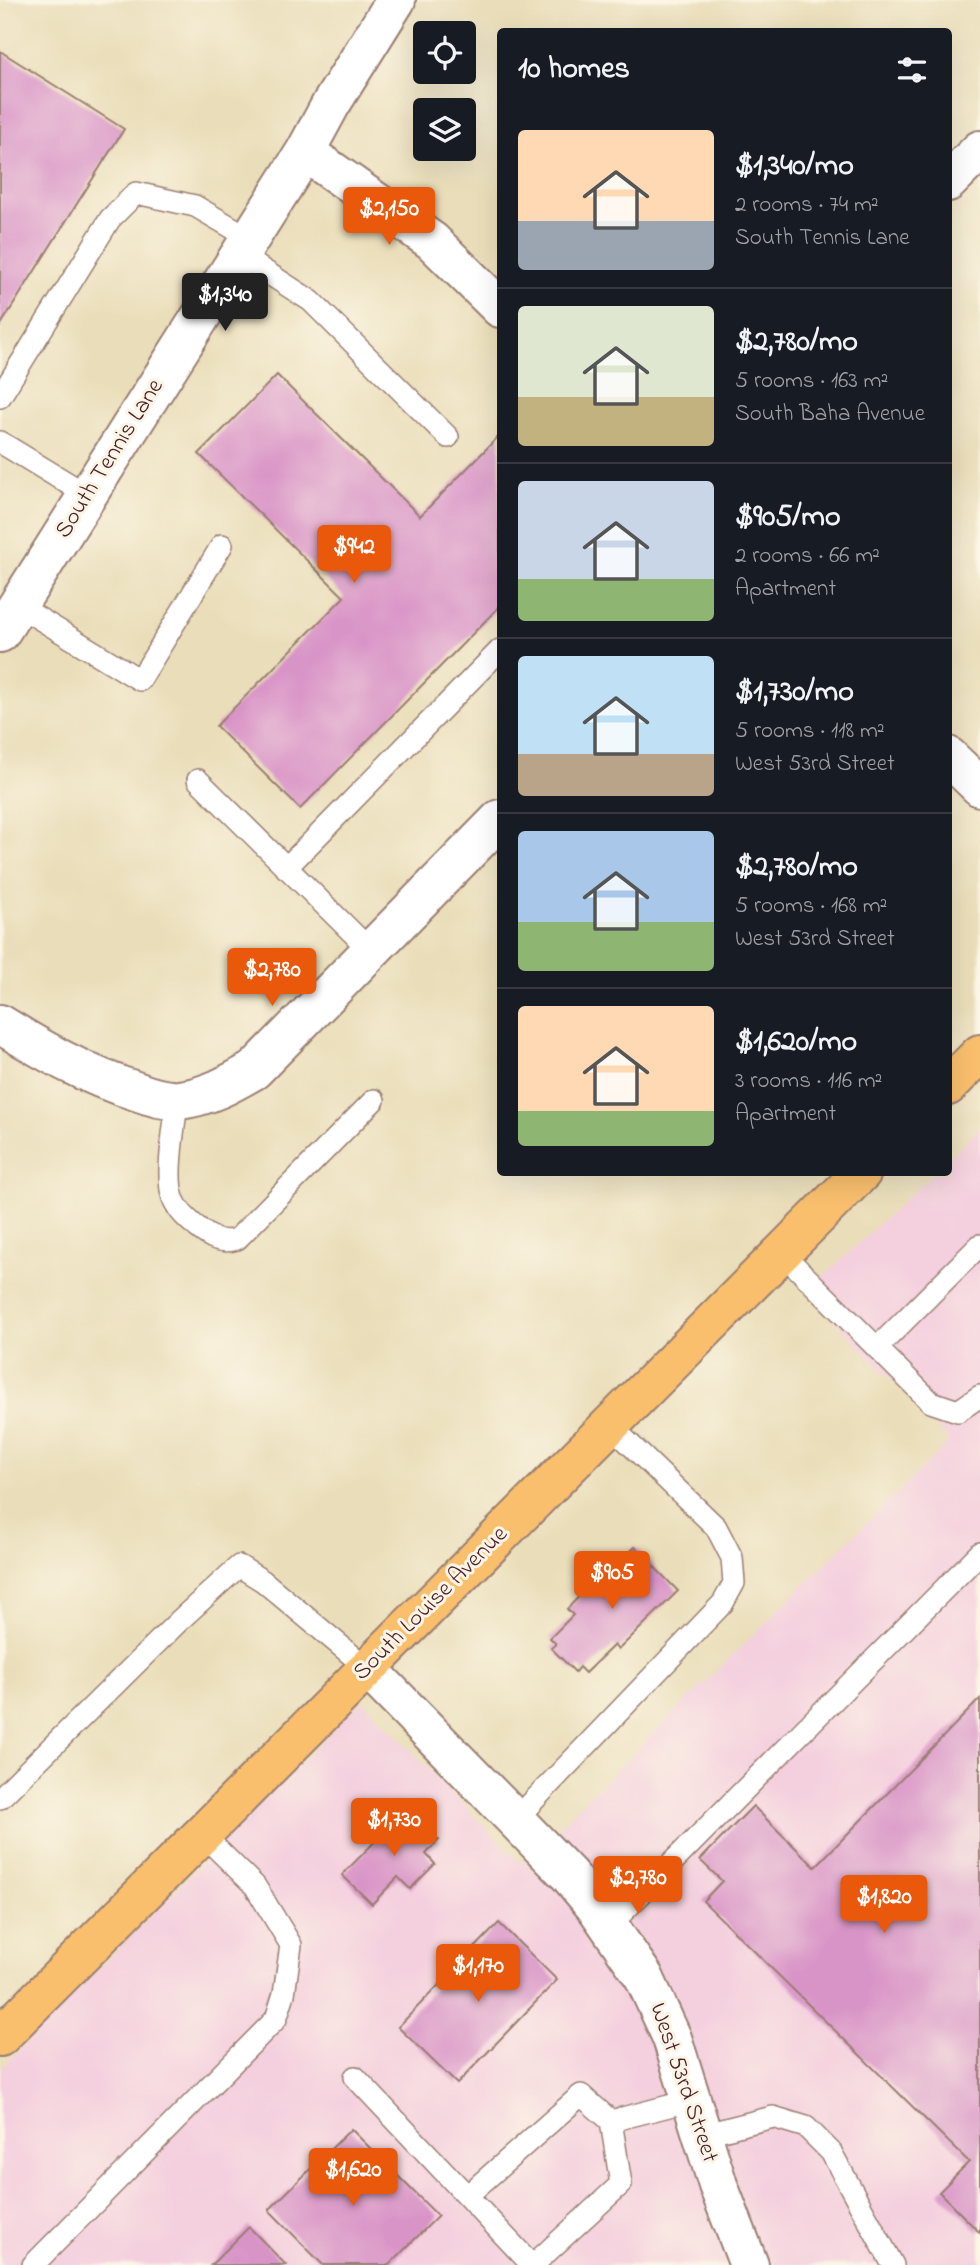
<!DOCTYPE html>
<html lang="en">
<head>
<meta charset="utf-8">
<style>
	body { margin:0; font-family:"Indie Flower",sans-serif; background:#20242c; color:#f1f3f6; height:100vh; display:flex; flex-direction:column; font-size:26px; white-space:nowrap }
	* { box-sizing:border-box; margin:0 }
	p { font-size:23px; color:#9ea1a6 }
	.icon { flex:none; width:38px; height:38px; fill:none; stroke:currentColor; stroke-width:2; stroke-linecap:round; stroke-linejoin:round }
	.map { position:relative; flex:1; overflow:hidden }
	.sheet { position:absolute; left:497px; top:28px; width:455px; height:1148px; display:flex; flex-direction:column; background:#171b24; border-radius:7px; box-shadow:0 7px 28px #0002 }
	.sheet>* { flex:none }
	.buttons { position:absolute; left:413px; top:21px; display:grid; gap:14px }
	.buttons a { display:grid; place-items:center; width:63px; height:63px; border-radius:7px; background:#171b24; box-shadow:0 7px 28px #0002; font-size:35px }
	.price { position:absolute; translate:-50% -60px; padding:0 16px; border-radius:7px; background:#ea580c; color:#fff; font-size:23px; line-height:46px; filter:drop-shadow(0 2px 4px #0008) }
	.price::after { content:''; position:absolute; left:50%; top:42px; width:21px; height:16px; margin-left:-10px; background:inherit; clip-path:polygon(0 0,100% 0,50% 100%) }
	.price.selected { background:#222; color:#fff }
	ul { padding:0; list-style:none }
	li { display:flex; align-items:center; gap:21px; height:175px; padding:0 21px }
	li+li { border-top:2px solid #363941 }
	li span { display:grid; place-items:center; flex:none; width:196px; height:140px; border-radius:7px; color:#555 }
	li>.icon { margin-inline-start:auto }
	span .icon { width:84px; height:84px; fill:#fffc; stroke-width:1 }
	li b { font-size:30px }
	h2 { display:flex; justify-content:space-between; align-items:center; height:84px; padding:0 21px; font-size:30px }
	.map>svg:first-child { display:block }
	.built { fill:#f4cfde }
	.building { fill:#d994c7 }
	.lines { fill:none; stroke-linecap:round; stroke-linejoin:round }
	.service-casing { stroke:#9a7e72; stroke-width:24 }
	.minor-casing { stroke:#9a7e72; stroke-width:42 }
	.primary-casing { stroke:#9a7e72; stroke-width:42 }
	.service { stroke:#fff; stroke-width:21 }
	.minor { stroke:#fff; stroke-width:38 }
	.primary { stroke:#f9bf6d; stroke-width:38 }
	.labels { text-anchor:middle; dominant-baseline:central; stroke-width:6; stroke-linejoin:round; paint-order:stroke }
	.street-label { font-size:24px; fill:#4a1f2b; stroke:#fcf5e5 }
</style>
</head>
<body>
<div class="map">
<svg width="980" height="2265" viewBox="0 0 980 2265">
	<rect width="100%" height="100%" fill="#fcf5e5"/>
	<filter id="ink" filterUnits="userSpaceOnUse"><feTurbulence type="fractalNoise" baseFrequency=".0143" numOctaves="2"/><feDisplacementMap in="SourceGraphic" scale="14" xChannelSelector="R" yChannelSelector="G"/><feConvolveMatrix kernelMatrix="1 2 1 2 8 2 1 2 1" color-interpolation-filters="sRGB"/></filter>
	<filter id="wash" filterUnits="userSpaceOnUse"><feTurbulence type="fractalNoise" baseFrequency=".00686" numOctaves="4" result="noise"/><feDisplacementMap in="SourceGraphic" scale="28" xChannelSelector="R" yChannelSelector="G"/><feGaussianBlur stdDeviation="1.57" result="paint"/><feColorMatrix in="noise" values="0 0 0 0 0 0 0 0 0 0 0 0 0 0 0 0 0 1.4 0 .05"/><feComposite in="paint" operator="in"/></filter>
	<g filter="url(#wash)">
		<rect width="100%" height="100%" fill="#eadeba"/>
		<path class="built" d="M980,1127V2265H0V2069L362,1700L521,1864L950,1441L807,1292L933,1173L948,1172L949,1157Z"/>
		<g id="blocks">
			<path class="building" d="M0,51L124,129L0,326Z
				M277,375L420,516L500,435V606L300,809L216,726L344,597L199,454Z
				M635,1547L678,1591L618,1650L614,1645L585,1673L579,1667L575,1672L551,1648L556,1644L550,1638L573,1615L567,1609L590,1585L594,1587Z
				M980,1699V2233L939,2192L969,2162L703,1901L722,1881L700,1860L753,1806L815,1867Z
				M407,1809L439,1840L426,1854L435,1864L410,1889L398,1877L372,1904L342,1875Z
				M499,1923L557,1980L457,2084L398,2027Z
				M351,2129L438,2216L389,2265H323L269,2210Z
				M249,2227L286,2265H211Z"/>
		</g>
	</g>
	<g filter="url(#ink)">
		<use href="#blocks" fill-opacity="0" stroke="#9a7e72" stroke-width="2"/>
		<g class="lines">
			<g class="service-casing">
				<path id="service" d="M240,255L311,301L448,437
					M0,397L110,219L136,193L195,206L250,238
					M0,442L87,495
					M17,605L140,680L222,545
					M198,780L371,951
					M286,868L500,650
					M177,1100C175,1126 165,1175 173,1198C178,1211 187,1219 197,1227C210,1238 221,1244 237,1239L374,1100
					M782,1253L931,1402L958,1411L980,1396
					M877,1348L980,1245
					M0,1798L181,1619L239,1566L263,1581L367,1668
					M515,1820L723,1603L734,1583L732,1558L716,1527L610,1425
					M609,1926L980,1553
					M355,2077L532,2265
					M611,2121L692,2100
					M702,2135L773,2117L806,2127L831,2152L893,2265
					M468,2195L581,2095L611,2121L621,2184L533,2265
					M33,2265L276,2019L284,1994L291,1945L255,1886L202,1834"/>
			</g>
			<g class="minor-casing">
				<path id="minor" d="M305,152L432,241L500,308
					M948,182L980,150
					M0,633L305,152L331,104L396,0
					M948,756L980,787
					M0,1024C44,1051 87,1076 136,1091C149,1096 165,1101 179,1100C207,1097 230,1084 254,1070L500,819
					M367,1668L569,1875L598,1910L644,1977L672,2038L718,2185L749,2265"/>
			</g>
			<g class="primary-casing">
				<path id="primary" d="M948,1086L980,1054
					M0,2037L862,1172"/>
			</g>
			<use href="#service" class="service"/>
			<use href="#minor" class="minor"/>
			<use href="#primary" class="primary"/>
		</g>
	</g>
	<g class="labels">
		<g class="street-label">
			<text transform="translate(110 459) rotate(-58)">South Tennis Lane</text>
			<text transform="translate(431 1604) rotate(-45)">South Louise Avenue</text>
			<text transform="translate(683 2083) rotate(71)">West 53rd Street</text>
		</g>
	</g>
</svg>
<div class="buttons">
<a><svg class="icon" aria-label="locate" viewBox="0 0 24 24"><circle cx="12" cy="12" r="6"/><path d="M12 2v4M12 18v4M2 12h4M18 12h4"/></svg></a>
<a><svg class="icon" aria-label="layers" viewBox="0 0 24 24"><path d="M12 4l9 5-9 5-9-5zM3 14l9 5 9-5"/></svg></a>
</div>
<b class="price" style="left:389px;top:247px">$2,150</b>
<b class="price selected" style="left:225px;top:333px">$1,340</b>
<b class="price" style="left:354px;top:585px">$942</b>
<b class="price" style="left:272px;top:1008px">$2,780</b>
<b class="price" style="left:612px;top:1611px">$905</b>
<b class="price" style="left:394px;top:1858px">$1,730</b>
<b class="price" style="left:638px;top:1916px">$2,780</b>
<b class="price" style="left:884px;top:1935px">$1,820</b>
<b class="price" style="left:478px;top:2004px">$1,170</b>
<b class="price" style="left:353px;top:2208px">$1,620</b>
<section class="sheet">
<h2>10 homes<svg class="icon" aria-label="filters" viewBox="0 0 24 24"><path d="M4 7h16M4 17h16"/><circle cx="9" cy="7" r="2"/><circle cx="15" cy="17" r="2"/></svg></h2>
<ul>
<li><span style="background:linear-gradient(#ffd9b3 65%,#9aa5b1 0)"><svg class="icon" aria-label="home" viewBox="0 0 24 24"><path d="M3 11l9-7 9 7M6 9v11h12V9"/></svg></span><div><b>$1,340/mo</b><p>2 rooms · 74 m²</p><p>South Tennis Lane</p></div></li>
<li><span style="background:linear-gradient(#dfe7d0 65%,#c2b280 0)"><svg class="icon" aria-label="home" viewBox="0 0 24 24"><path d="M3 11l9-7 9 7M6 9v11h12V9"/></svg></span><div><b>$2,780/mo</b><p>5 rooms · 163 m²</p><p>South Baha Avenue</p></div></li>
<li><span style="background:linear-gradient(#c9d6e8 70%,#8fb573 0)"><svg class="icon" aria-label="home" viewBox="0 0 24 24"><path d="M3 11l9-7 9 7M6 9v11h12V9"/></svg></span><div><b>$905/mo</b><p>2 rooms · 66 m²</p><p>Apartment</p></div></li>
<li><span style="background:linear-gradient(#bfe0f5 70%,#b9a48a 0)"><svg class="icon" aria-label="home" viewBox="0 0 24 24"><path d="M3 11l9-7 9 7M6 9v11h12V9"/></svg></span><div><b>$1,730/mo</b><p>5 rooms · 118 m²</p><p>West 53rd Street</p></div></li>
<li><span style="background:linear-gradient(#a9c7e8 65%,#8fb573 0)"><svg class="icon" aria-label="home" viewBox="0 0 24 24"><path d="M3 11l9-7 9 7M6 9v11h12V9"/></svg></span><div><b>$2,780/mo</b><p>5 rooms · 168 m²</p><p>West 53rd Street</p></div></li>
<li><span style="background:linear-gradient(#ffd9b3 75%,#8fb573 0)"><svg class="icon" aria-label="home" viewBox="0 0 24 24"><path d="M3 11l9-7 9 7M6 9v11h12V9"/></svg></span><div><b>$1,620/mo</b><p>3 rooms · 116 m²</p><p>Apartment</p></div></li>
</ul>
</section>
</div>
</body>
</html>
